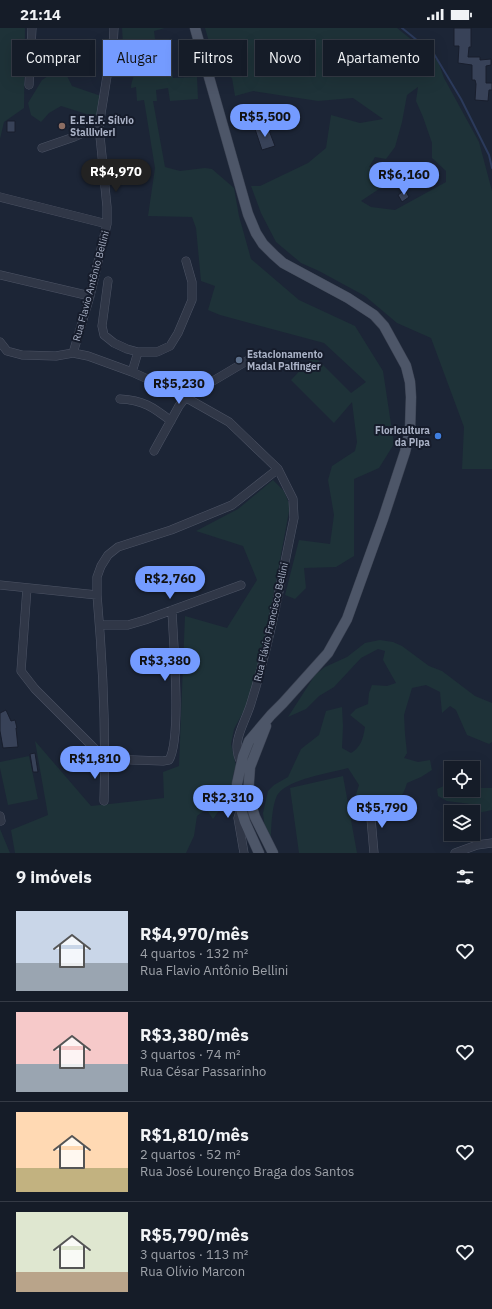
<!DOCTYPE html>
<html lang="pt">
<head>
<meta charset="utf-8">
<style>
	body { margin:0; font-family:"IBM Plex Sans",sans-serif; background:#1e2530; color:#f1f3f6; height:100vh; display:flex; flex-direction:column; font-size:15px; white-space:nowrap }
	* { box-sizing:border-box; margin:0 }
	p { font-size:13px; color:#9da1a8 }
	.icon { flex:none; width:22px; height:22px; fill:none; stroke:currentColor; stroke-width:2; stroke-linecap:round; stroke-linejoin:round }
	.map { position:relative; height:825px; overflow:hidden }
	.sheet { display:flex; flex-direction:column; background:#151c28; flex:1 }
	.sheet>* { flex:none }
	.banner { position:absolute; left:12px; top:12px; width:468px; height:36px; display:flex; gap:8px }
	.controls { position:absolute; left:444px; top:733px; display:grid; gap:8px }
	.controls a { display:grid; place-items:center; width:36px; height:36px; border-radius:0px; background:#151c28; box-shadow:0 4px 16px #0002,0 0 0 1px #343a45; font-size:20px }
	.price { position:absolute; translate:-50% -34px; padding:0 9px; border-radius:14px; background:#749bff; color:#111; font-size:13px; line-height:26px; filter:drop-shadow(0 1px 2px #0008) }
	.price::after { content:''; position:absolute; left:50%; top:24px; width:12px; height:9px; margin-left:-6px; background:inherit; clip-path:polygon(0 0,100% 0,50% 100%) }
	.price.active { background:#222; color:#fff }
	ul { padding:0; list-style:none }
	li { display:flex; align-items:center; gap:12px; height:100px; padding:0 16px }
	li+li { border-top:1px solid #343a45 }
	li span { display:grid; place-items:center; flex:none; width:112px; height:80px; border-radius:0px; color:#555 }
	li>.icon { margin-inline-start:auto }
	span .icon { width:48px; height:48px; fill:#fffc; stroke-width:1 }
	li b { font-size:17px }
	h2 { display:flex; justify-content:space-between; align-items:center; height:48px; padding:0 16px; font-size:17px }
	.tag { padding:0 14px; border-radius:0px; background:#151c28; box-shadow:0 4px 16px #0002,0 0 0 1px #343a45; font-size:14px; line-height:36px }
	.tag.active { background:#749bff; color:#111 }
	.status { display:flex; justify-content:space-between; align-items:center; height:28px; padding:0 20px; background:#151c28; direction:ltr }
	.status svg { height:11px; fill:currentColor }
	.map>svg:first-child { display:block }
	.green { fill:#1e3238; fill-rule:evenodd }
	.lines { fill:none; stroke-linecap:round; stroke-linejoin:round }
	.stream { stroke:#2b3a5b; stroke-width:2 }
	.building { fill:#384258; stroke:#181e2d }
	.minor-casing { stroke:#4d5465; stroke-width:9 }
	.major-casing { stroke:#394050; stroke-width:11 }
	.minor { stroke:#303747; stroke-width:8 }
	.major { stroke:#4d5668; stroke-width:10 }
	.education-dot { fill:#8d6e63; stroke:#161c2b; stroke-width:1.5 }
	.service-dot { fill:#5c6f8a; stroke:#161c2b; stroke-width:1.5 }
	.shop-dot { fill:#3f7fe0; stroke:#161c2b; stroke-width:1.5 }
	.labels { text-anchor:middle; dominant-baseline:central; stroke-width:4; stroke-linejoin:round; paint-order:stroke }
	.poi-label { font-size:10px; font-weight:bold; fill:#a9b1c5; stroke:#161c2b; text-anchor:start }
	.street-label { font-size:10px; fill:#a9b1c5; stroke:#161c2b }
</style>
</head>
<body>
<div class="status"><b>21:14</b><svg viewBox="0 0 49 12"><path d="M0 12V9h3v3zM5 12V6h3v6zM10 12V3h3v9zM15 12V0h3v12zM26 1h20v11H26zM47 4h2v5h-2z"/></svg></div>
<div class="map">
<svg width="492" height="825" viewBox="0 0 492 825">
	<rect width="100%" height="100%" fill="#1c2536"/>
	<path class="green" d="M0,0H25L24,80L4,94L0,111Z
		M122,0H165L154,3L157,27H170L173,50L197,49L198,71L170,73L168,60L156,62L157,73H153L165,139L180,143L205,140L212,141L234,160L239,188L251,231L299,272L355,298L383,343L394,416L379,440L354,451V528L336,539L304,540L306,560L295,571L285,567L299,512L330,516L334,487L328,452L332,438L355,423L357,414L352,374L334,395L291,352L314,328L351,365L366,354L324,315L220,287L208,282L215,258L201,253L196,200L192,189L148,188L155,140L144,72L137,73L136,59L131,60C131,53 135,49 134,42L146,41L151,36L148,13L123,15Z
		M205,0H397L438,33L444,50L479,114L492,163V441H462L464,399L431,310L397,295L365,268L319,243L301,235L276,214L261,185L251,158H260L308,135L326,120L331,87L360,95L383,91L353,70L318,73L253,63L235,68L232,50L217,41ZM418,59L416,73L423,89L432,115V130L446,143V154L395,182L371,179L361,173L379,161L389,156L386,143L369,139L375,129L386,131L395,119L402,94L407,67Z
		M48,48H67L72,58L101,68L96,89L61,78L49,85L41,94L31,87L28,75L42,52Z
		M273,452L284,463L290,478L264,618L249,673L234,701L231,716L236,738L233,747L231,769L225,774L213,791L206,781L197,788L194,808L186,825H15L11,802L48,787L35,713L91,778L164,770L163,744L179,738L185,588L227,600L257,552L243,518L196,503L238,481Z
		M380,612L393,614L402,618L429,638L442,643L475,668L492,675V714L489,716L467,707L456,682L450,678L442,685L440,664L426,657L412,660L404,687L405,706L407,725L404,730L418,734L430,732L432,742L421,749L407,755C403,768 401,771 387,777L369,770L359,774L354,773L359,757L348,740C330,745 289,751 278,766C272,775 271,800 271,812L265,802L263,785L268,763L274,757L288,749L301,721L319,707L326,683L342,679L343,698L342,720L351,725C361,719 363,711 365,699L350,687L356,681L368,676L369,665L372,657L387,658L396,655L383,632L385,623L378,621L361,630L334,659L319,668L306,681L288,689L315,647L325,639L347,629L365,615Z
		M29,728L38,771L8,777L0,740V734Z
		M343,748L357,825H299L290,760Z
		M446,757L451,759V762H473V760H492V782L473,786V784H471L470,776L447,773L438,768L437,761Z
		M0,801L10,825H0Z"/>
	<g class="lines">
		<path class="stream" d="M402,0L434,26L461,71L489,127L492,140"/>
	</g>
	<path class="building" d="M454,0H471V19H469L468,29H480V32L491,31V37L486,38V55H492V62H489L488,73L475,72L476,56L475,52H472V37L458,35L459,18H454Z
		M7,93H15V104H7Z
		M267,97L275,118L262,122L255,101Z
		M405,162L409,169L402,174L398,167Z
		M6,682L11,693L15,692L17,700H16L18,719L3,720L0,703V685Z
		M35,725L38,744H33L30,726Z"/>
	<g class="lines">
		<g class="minor-casing">
			<path id="minor" d="M29,57L32,0
				M42,120L74,109L99,98
				M0,169L107,196
				M0,247L90,268
				M108,253L102,298L104,307L114,315L127,321L138,324H157L170,318L178,305L192,272V254L186,233
				M0,314L7,323L22,327L56,328L73,325L88,328L132,344L176,364L229,394L278,441L293,471L294,490C281,552 270,615 251,675C245,696 229,715 242,736
				M73,325L90,268L107,196V179L99,98L107,48L113,19L114,0
				M132,344L138,324
				M120,371C143,372 153,379 171,393
				M154,423L179,378L186,369L250,331
				M0,557L97,567V549L101,538L108,527L118,519L171,502L232,477L278,441
				M27,560L21,643L35,661L105,731
				M97,567C103,635 106,705 104,773
				M100,597H128L145,592L241,557
				M105,731L163,733L169,732C182,710 173,612 172,582
				M370,779L374,825
				M242,780H241L238,790L244,825
				M0,788L1,793
				M455,825L477,817L492,815"/>
		</g>
		<g class="major-casing">
			<path id="major" d="M195,0L248,186L256,205L263,216L274,227L283,235L348,270L374,287L384,298L406,338L410,354L411,369L410,403L405,424L383,491L347,591L328,625L283,675L271,687L249,713L243,728L237,756L238,772L245,794L259,825
				M266,698L250,739L248,767L255,789L273,825"/>
		</g>
		<use href="#minor" class="minor"/>
		<use href="#major" class="major"/>
	</g>
	<circle class="education-dot" cx="62" cy="98" r="4"/>
	<circle class="service-dot" cx="239" cy="332" r="4"/>
	<circle class="shop-dot" cx="438" cy="408" r="4"/>
	<g class="labels">
		<g class="poi-label">
			<text x="70" y="92">E.E.E.F. Sílvio<tspan x="70" dy="12">Stallivieri</tspan></text>
			<text x="247" y="326">Estacionamento<tspan x="247" dy="12">Madal Palfinger</tspan></text>
			<text x="430" y="402" text-anchor="end">Floricultura<tspan x="430" dy="12">da Pipa</tspan></text>
		</g>
		<g class="street-label">
			<text transform="translate(91 258) rotate(-75)">Rua Flavio Antônio Bellini</text>
			<text transform="translate(271 594) rotate(-77)">Rua Flávio Francisco Bellini</text>
		</g>
	</g>
</svg>
<div class="controls">
<a><svg class="icon" aria-label="locate" viewBox="0 0 24 24"><circle cx="12" cy="12" r="6"/><path d="M12 2v4M12 18v4M2 12h4M18 12h4"/></svg></a>
<a><svg class="icon" aria-label="layers" viewBox="0 0 24 24"><path d="M12 4l9 5-9 5-9-5zM3 14l9 5 9-5"/></svg></a>
</div>
<b class="price" style="left:265px;top:110px">R$5,500</b>
<b class="price active" style="left:116px;top:165px">R$4,970</b>
<b class="price" style="left:404px;top:168px">R$6,160</b>
<b class="price" style="left:179px;top:377px">R$5,230</b>
<b class="price" style="left:170px;top:572px">R$2,760</b>
<b class="price" style="left:165px;top:654px">R$3,380</b>
<b class="price" style="left:95px;top:752px">R$1,810</b>
<b class="price" style="left:228px;top:791px">R$2,310</b>
<b class="price" style="left:382px;top:801px">R$5,790</b>
<div class="banner">
<a class="tag">Comprar</a>
<a class="tag active">Alugar</a>
<a class="tag">Filtros</a>
<a class="tag">Novo</a>
<a class="tag">Apartamento</a>
</div>
</div>
<section class="sheet">
<h2>9 imóveis<svg class="icon" aria-label="filters" viewBox="0 0 24 24"><path d="M4 7h16M4 17h16"/><circle cx="9" cy="7" r="2"/><circle cx="15" cy="17" r="2"/></svg></h2>
<ul>
<li><span style="background:linear-gradient(#c9d6e8 65%,#9aa5b1 0)"><svg class="icon" aria-label="home" viewBox="0 0 24 24"><path d="M3 11l9-7 9 7M6 9v11h12V9"/></svg></span><div><b>R$4,970/mês</b><p>4 quartos · 132 m²</p><p>Rua Flavio Antônio Bellini</p></div><svg class="icon" aria-label="heart" viewBox="0 0 24 24"><path d="M12 20l-8-8c-3-5 5-10 8-4 3-6 11-1 8 4z"/></svg></li>
<li><span style="background:linear-gradient(#f6c9c9 65%,#9aa5b1 0)"><svg class="icon" aria-label="home" viewBox="0 0 24 24"><path d="M3 11l9-7 9 7M6 9v11h12V9"/></svg></span><div><b>R$3,380/mês</b><p>3 quartos · 74 m²</p><p>Rua César Passarinho</p></div><svg class="icon" aria-label="heart" viewBox="0 0 24 24"><path d="M12 20l-8-8c-3-5 5-10 8-4 3-6 11-1 8 4z"/></svg></li>
<li><span style="background:linear-gradient(#ffd9b3 70%,#c2b280 0)"><svg class="icon" aria-label="home" viewBox="0 0 24 24"><path d="M3 11l9-7 9 7M6 9v11h12V9"/></svg></span><div><b>R$1,810/mês</b><p>2 quartos · 52 m²</p><p>Rua José Lourenço Braga dos Santos</p></div><svg class="icon" aria-label="heart" viewBox="0 0 24 24"><path d="M12 20l-8-8c-3-5 5-10 8-4 3-6 11-1 8 4z"/></svg></li>
<li><span style="background:linear-gradient(#dfe7d0 75%,#b9a48a 0)"><svg class="icon" aria-label="home" viewBox="0 0 24 24"><path d="M3 11l9-7 9 7M6 9v11h12V9"/></svg></span><div><b>R$5,790/mês</b><p>3 quartos · 113 m²</p><p>Rua Olívio Marcon</p></div><svg class="icon" aria-label="heart" viewBox="0 0 24 24"><path d="M12 20l-8-8c-3-5 5-10 8-4 3-6 11-1 8 4z"/></svg></li>
</ul>
</section>
</body>
</html>
